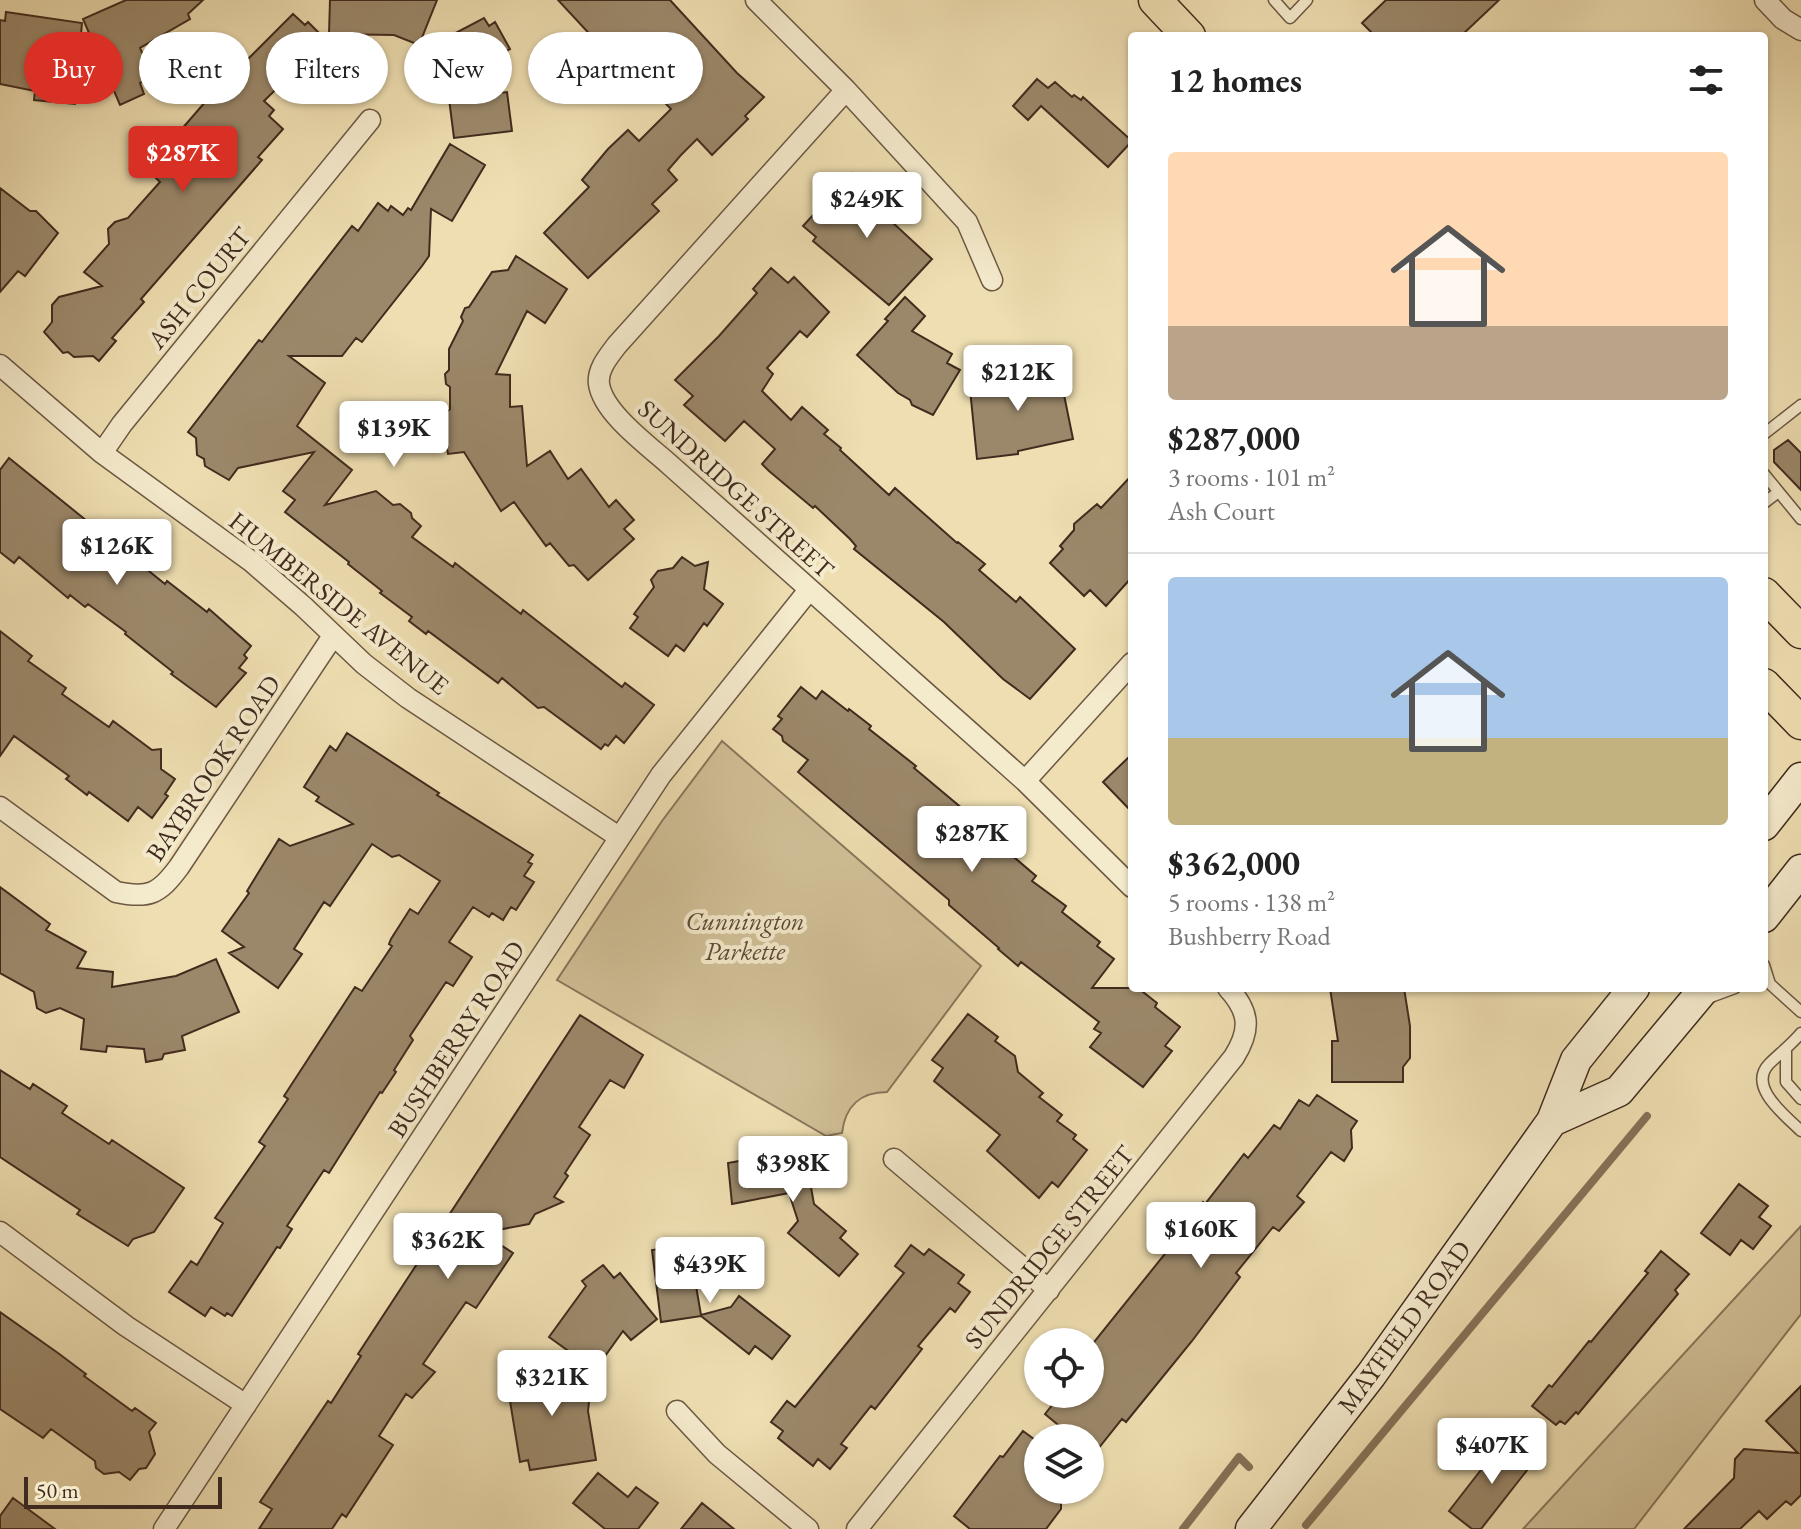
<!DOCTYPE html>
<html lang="en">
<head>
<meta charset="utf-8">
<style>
	body { margin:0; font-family:"EB Garamond",serif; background:#f6f6f6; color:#222; height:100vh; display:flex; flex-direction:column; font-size:30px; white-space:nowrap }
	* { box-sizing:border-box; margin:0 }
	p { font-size:26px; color:#767676 }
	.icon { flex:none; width:44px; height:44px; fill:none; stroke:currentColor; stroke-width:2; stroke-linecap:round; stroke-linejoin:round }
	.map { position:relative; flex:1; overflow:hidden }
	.sheet { position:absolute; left:1128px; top:32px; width:640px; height:960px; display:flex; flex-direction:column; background:#fff; border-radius:8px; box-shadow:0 2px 6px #0004 }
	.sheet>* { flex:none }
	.hud { position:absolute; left:24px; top:32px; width:760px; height:72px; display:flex; gap:16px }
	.tools { position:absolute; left:1024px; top:1328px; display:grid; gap:16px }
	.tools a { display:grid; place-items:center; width:80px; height:80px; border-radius:50%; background:#fff; box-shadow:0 2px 6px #0004; font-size:40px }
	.scale { position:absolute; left:24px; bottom:20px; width:198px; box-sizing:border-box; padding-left:8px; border:4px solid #412b1e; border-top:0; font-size:22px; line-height:28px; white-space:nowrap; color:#412b1e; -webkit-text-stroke:6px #f4eacc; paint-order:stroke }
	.price { position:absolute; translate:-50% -68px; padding:0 18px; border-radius:8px; background:#fff; color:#222; font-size:26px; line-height:52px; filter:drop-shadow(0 2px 4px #0008) }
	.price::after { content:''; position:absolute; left:50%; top:48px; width:24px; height:18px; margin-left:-12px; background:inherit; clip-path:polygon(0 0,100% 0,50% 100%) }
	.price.current { background:#d93025; color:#fff }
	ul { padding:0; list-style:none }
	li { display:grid; align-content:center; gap:16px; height:424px; padding:0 40px }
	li+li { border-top:2px solid #e0e0e0 }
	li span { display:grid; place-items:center; height:248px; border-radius:8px; color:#555 }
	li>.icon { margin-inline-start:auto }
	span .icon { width:144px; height:144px; fill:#fffc; stroke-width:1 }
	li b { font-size:34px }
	h2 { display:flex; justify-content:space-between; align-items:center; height:96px; padding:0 40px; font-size:34px }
	.pill { padding:0 28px; border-radius:36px; background:#fff; box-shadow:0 2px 6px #0004; font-size:28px; line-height:72px }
	.pill.current { background:#d93025; color:#fff }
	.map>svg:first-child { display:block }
	.green { fill:#d1c098; stroke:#89765b; stroke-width:2 }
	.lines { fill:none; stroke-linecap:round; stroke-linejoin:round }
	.stream { stroke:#857258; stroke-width:8 }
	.building { fill:#9b886a; stroke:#412b1e; stroke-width:2 }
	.service-casing { stroke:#6c5843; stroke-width:13 }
	.minor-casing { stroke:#6c5843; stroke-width:23 }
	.secondary-casing { stroke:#412b1e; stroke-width:33 }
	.primary-casing { stroke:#412b1e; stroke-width:35 }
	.service { stroke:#f4eacc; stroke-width:10 }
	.minor { stroke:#f4eacc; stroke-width:20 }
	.secondary { stroke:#f4eacc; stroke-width:30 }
	.primary { stroke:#eedeb1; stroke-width:32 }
	.labels { text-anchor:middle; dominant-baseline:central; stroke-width:8; stroke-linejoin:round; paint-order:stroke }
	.street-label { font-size:26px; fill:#412b1e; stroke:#f4eacc }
	.park-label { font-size:26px; font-style:italic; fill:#5e4936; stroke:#f4eacc }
</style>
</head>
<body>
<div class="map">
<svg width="1801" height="1529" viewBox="0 0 1801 1529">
	<rect width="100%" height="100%" fill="#eedeb1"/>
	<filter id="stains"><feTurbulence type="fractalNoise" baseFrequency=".0025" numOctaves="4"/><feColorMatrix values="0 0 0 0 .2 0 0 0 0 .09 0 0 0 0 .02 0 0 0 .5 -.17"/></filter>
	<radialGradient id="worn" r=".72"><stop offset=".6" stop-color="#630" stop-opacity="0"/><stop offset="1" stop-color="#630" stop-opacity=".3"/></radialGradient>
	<path class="green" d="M722,741L981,966L887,1092C860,1092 845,1107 842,1133L826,1136L557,980L662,821Z
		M1801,1226V1314L1634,1529H1523Z"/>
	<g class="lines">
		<path class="stream" d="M1306,1525L1647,1116
			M1183,1529L1239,1457L1249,1467"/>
	</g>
	<path class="building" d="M126,0H203L188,14L190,19L140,48L153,77L140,83L144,94L120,105L83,19Z
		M330,0H437L419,45L394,35L329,34Z
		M558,0H670L737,73L764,97L745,116L748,119L712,155L697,139L681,155L668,170L677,180L652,204L659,211L588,278L544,233L589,187L582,180L608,149L628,130L639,141L671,109L634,71L630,70L613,53L610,56Z
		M1386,0H1499L1461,36H1375L1362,23Z
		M6,12L82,23L75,104L34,100L35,91L0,84V20L5,21Z
		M293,14L305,25L308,22L326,40L264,101L274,110L269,116L283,129L258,157L262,160L141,299L144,302L112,338L116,341L99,361L93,356L74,357L68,352L63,353L44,332L52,322V305L59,297L102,286L84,272L109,244L108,229L115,222L128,218L160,182L153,175L183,141L180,131L206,101Z
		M484,18L489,26L495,22L510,49L444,85L425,49Z
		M1037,79L1048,88L1055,82L1072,97L1074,95L1081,100L1083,97L1132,141L1108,167L1041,106L1028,120L1013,106Z
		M507,92L512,131L454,138L449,99Z
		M450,144L485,165L452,221L431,209L429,256L422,266L362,342L356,338L342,356H289L325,383L297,426L352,470L325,505L376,491L393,505L400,504L411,513L412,518L421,526L412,537L453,567L455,563L521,614L523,610L622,687L625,683L654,705L624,743L616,736L608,746L605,744L601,749L544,707L538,708L502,678L498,683L428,631L426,634L409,621L412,617L380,593L382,591L348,564L349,562L285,512L295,500L283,491L314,452L238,468L229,480L205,466L204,459L197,455L196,438L188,432L259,340L262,342L352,226L358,231L378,203L388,211L391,206L403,215L408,208L411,210Z
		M852,173L873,191L870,195L896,217L892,222L932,259L889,305L813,241L816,237L803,226Z
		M0,188L30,211H36L58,233L25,276L18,271L0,292Z
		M516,256L567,289L545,323L527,311L496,374L510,375V407L522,406L527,466L550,451L568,479L581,469L609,507L616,500L634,520L624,529L634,539L588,580L574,565L569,566L550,543L546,546L514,502L501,511L464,452L448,454L441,418L450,409V387L446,384L445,374L449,370V349L463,321L461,317L465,308L469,307L492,272L508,270Z
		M771,268L788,283L794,277L829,312L807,337L800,331L767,368L773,374L762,391L791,420L802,407L828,430L824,434L841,448L840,450L889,495L895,488L957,543L958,542L985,564L979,570L1016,602L1020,597L1075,649L1030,699L1003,679L944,622L854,549L856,546L850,539L815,506L813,508L769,471L762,464L775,449L744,421L725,441L684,405L693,396L675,380L719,336L757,293L753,289Z
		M905,297L925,316L912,331L952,354L947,363L960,370L933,415L912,405L910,400L898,393L857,355L888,321L885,319Z
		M1042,365L1044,376L1062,385L1073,439L1018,451V454L977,459L969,379L1016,374L1015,370Z
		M1788,440L1801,453V490L1774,462V450Z
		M9,458L165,584L167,581L207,612L209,609L251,646L244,655L247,658L239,668L246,673L216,707L171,674L173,672L125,634L126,632L88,604L85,607L70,595L68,598L19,557L14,563L0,552V470Z
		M1132,475V577L1106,606L1090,590L1084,596L1050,563L1063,549L1060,546L1074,530V524L1097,504L1101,508Z
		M682,557L695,566L708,562L704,589L723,604L707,626L704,623L684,651L676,645L668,656L630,628L638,617L634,614L654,587L651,580L658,571L673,568Z
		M0,631L32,656L28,661L66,688L62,694L109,727L113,721L152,750L161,749V769L175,779L165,794L168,796L152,818L138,807L128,821L89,792L87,795L66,779L69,776L14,736L0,756Z
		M801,687L816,699L822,691L848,711L849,709L871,726L869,729L916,766L914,768L976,820L974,823L1036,876L1032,881L1066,906L1062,912L1100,942L1097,946L1114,959L1092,988H1138L1157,1003L1155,1007L1180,1027L1165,1046L1172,1051L1143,1087L1090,1047L1101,1033L1094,1029L1099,1022L1021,962L1018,966L998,949L999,948L949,905V900L798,772L808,760L783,741L782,736L773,729L782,719L778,716Z
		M347,733L439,793L437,795L533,855L528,862L532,864L524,876L534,882L516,910L511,907L503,920L492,913L489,917L473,907L449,942L472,957L453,986L446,982L410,1036L413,1040L394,1070L396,1072L382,1093L380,1092L329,1173L324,1170L287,1226L292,1229L280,1248L277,1247L232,1316L227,1313L225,1316L211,1307L205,1316L169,1292L191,1261L197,1265L223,1223L215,1218L265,1146L259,1142L288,1099L284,1096L355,987L362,991L392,946L389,944L391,939L410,909L418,914L440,881L399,855L392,857L372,844L330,906L324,902L294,949L302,954L278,988L229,953L244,947L222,931L249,893L247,891L279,839L290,846L353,824L316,801L319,797L304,787L330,746L336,751Z
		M1132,754V812L1103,782Z
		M0,887L50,924L46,930L86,952L77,968L113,972L112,987L176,976L216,959L239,1012L182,1036L185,1050L164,1054L162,1059L146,1062L144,1049L107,1046L106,1052L81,1049L84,1019L60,1008L46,1013L37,1008L34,992L0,973Z
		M1330,988H1404L1410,1026V1058L1403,1067V1082H1332V1041H1338Z
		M968,1014L998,1037L995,1041L1015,1056L1018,1072L1043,1093L1039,1097L1062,1115L1057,1121L1076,1135L1073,1139L1087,1150L1058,1187L1052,1182L1039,1198L987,1151L1000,1135L934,1081L943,1068L932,1060Z
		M580,1015L643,1055L624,1088L610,1080L579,1127L590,1135L565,1173L568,1176L554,1197L563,1202L535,1214L529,1224L482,1233L513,1253L476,1308L466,1302L423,1364L435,1372L412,1398L406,1394L379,1436L393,1445L346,1517L342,1514L332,1529H259L272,1509L260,1502L328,1401L331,1403L361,1356L358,1354Z
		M0,1070L30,1089L33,1084L67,1106L62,1113L109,1144L112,1140L184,1188L154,1232L133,1239L128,1246L77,1214L80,1210L0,1157Z
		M1317,1095L1357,1121L1351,1130L1352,1148L1344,1161L1331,1152L1297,1196L1304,1202L1279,1231L1273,1227L1236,1273L1240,1277L1192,1341L1126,1422L1122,1419L1090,1459V1438H1074L1045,1414L1061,1394H1090V1347L1189,1224L1186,1222L1203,1202L1205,1204L1244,1154L1248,1158L1274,1125L1280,1129L1299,1100L1309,1106Z
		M777,1154L778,1160L805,1154L814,1204L846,1231L840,1238L858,1254L839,1276L788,1233L798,1221L789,1193L732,1204L728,1163Z
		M1739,1184L1768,1206L1759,1217L1771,1226L1753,1249L1741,1240L1730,1255L1701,1233Z
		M689,1245L701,1315L731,1307L739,1296L790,1336L772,1359L755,1346L749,1354L701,1316L661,1322L652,1250Z
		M911,1245L924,1255L929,1249L964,1275L958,1283L970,1292L955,1312L950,1308L918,1346L922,1349L875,1409L871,1406L841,1444L847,1448L830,1469L818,1459L813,1466L778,1438L783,1431L771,1422L787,1401L795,1407L904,1273L895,1266Z
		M1661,1251L1689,1274L1675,1290L1678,1294L1578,1414L1576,1412L1565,1424L1560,1421L1556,1425L1532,1406L1549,1385L1552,1387L1589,1341L1591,1342L1648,1273L1645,1271Z
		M603,1265L614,1278L620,1273L657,1319L631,1340L623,1331L595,1370L549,1337L586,1286L582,1281Z
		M0,1312L58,1353L86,1374L84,1376L132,1411L135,1408L156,1423L149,1432L155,1454L146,1468L139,1469L130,1480L119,1472L104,1474L96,1468L95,1461L51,1429L43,1438L0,1409Z
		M517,1367L592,1375L588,1411L596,1460L530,1470L528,1460L520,1462L510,1401Z
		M1801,1386V1495L1791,1505L1786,1501L1767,1519L1759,1511L1740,1529H1684L1734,1478L1735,1459L1744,1449L1798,1453L1766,1421Z
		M1023,1431L1038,1442V1490H1061V1509L1046,1529H970L954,1516L1000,1456L1003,1457Z
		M1509,1440L1535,1460L1481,1529H1472L1449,1511L1491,1457L1494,1459Z
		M598,1473L628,1497L636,1487L658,1503L638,1529H605L573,1503Z
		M13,1498L55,1529H0V1516Z
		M702,1503L734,1529H681Z"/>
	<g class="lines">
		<g class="service-casing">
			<path id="service" d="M1274,0L1290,18L1307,0
				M1764,434L1801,405
				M1764,474L1801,519
				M1764,503L1777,493
				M1764,965L1770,984L1801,1012
				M1708,998L1735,988
				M1801,1033C1790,1046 1780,1053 1769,1064C1747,1087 1786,1116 1801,1131
				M1786,1051V1082L1801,1099"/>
		</g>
		<g class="minor-casing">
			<path id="minor" d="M756,0L846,90L967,222L992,280
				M1765,0L1783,19L1801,30
				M846,90L617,345C609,356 597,369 599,384C603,413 649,446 670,465L1025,781L1132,887
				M0,365L102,453L252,562L303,606L364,664L408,698L619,837
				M102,453L122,424L370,120
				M1025,781L1132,663
				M0,807L116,892C149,899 159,894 179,867L333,636
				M894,1159L1049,1290
				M0,1232L126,1326L246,1405
				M677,1411L717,1454L808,1529
				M164,1529L661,775L809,590
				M857,1529L1234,1057C1251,1030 1250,1012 1228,988"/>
		</g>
		<g class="secondary-casing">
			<path id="secondary" d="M1764,825L1801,778
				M1764,917L1801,870
				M1552,1121L1619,1091L1705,988
				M1251,1529L1371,1375L1552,1121L1576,1060L1634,988"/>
		</g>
		<g class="primary-casing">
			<path id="primary" d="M1155,0L1189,36
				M1764,594L1801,632
				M1764,685L1801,723"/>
		</g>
		<use href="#service" class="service"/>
		<use href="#minor" class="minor"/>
		<use href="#secondary" class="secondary"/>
		<use href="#primary" class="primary"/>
	</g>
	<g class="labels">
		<g class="street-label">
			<text transform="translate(199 288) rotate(-51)">ASH COURT</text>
			<text transform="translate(736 489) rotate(42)">SUNDRIDGE STREET</text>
			<text transform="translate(339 603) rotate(39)">HUMBERSIDE AVENUE</text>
			<text transform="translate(213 768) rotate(-56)">BAYBROOK ROAD</text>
			<text transform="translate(456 1039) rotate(-57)">BUSHBERRY ROAD</text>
			<text transform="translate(1049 1247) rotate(-51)">SUNDRIDGE STREET</text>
			<text transform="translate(1404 1327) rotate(-54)">MAYFIELD ROAD</text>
		</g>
		<g class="park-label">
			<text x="745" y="921">Cunnington<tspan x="745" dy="30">Parkette</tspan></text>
		</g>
	</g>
	<rect width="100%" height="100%" filter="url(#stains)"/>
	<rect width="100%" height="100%" fill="url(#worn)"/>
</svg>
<div class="tools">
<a><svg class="icon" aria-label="locate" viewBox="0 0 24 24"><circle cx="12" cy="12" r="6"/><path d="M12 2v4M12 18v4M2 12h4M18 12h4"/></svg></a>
<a><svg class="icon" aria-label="layers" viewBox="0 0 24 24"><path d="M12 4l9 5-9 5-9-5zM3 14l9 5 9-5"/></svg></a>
</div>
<div class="scale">50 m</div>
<b class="price current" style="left:183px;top:194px">$287K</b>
<b class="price" style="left:867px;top:240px">$249K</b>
<b class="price" style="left:1018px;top:413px">$212K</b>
<b class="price" style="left:394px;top:469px">$139K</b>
<b class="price" style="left:117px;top:587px">$126K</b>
<b class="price" style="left:972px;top:874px">$287K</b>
<b class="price" style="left:793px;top:1204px">$398K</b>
<b class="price" style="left:1201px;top:1270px">$160K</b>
<b class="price" style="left:448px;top:1281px">$362K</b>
<b class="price" style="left:710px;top:1305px">$439K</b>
<b class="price" style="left:552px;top:1418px">$321K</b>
<b class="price" style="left:1492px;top:1486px">$407K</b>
<div class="hud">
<a class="pill current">Buy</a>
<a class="pill">Rent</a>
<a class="pill">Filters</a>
<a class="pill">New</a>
<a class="pill">Apartment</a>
</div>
<section class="sheet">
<h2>12 homes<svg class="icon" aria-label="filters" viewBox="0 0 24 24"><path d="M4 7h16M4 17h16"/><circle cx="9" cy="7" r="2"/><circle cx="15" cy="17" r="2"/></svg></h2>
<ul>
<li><span style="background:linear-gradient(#ffd9b3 70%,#b9a48a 0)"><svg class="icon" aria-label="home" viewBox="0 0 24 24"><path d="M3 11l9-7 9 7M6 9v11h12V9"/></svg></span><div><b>$287,000</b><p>3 rooms · 101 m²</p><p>Ash Court</p></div></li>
<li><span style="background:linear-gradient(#a9c7e8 65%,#c2b280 0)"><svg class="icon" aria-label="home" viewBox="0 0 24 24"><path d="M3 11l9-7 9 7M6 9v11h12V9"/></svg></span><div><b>$362,000</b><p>5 rooms · 138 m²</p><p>Bushberry Road</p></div></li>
</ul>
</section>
</div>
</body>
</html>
